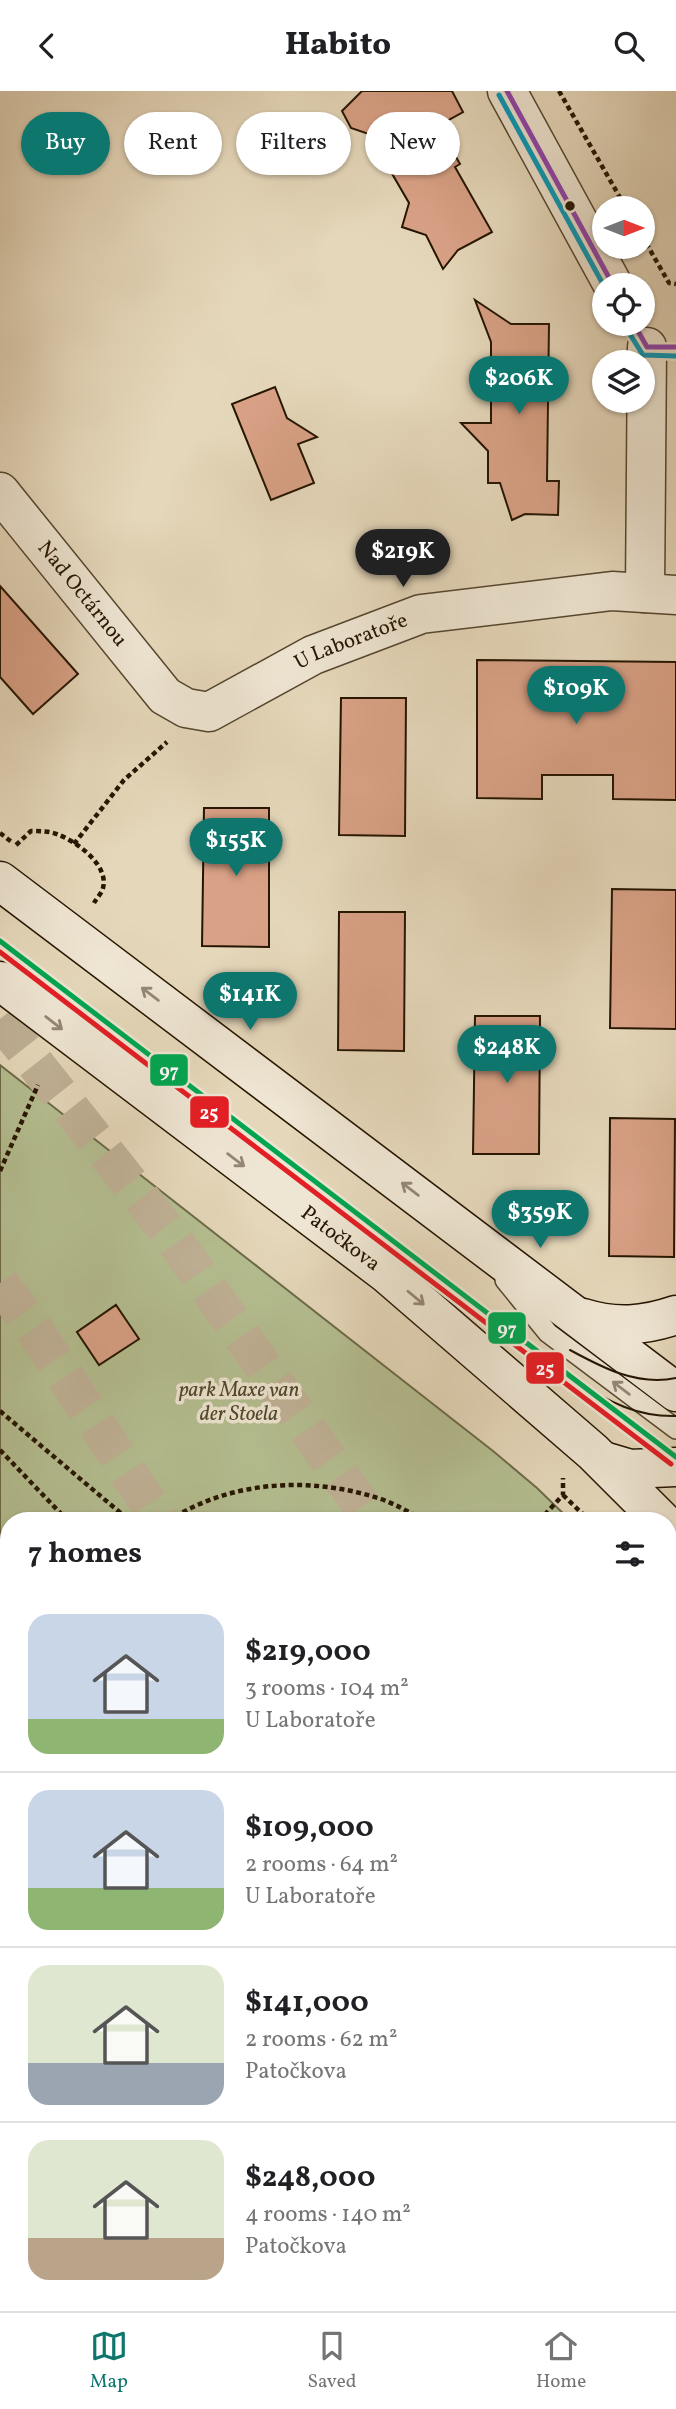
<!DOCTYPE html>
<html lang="en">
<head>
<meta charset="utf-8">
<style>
	body { margin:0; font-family:Vollkorn,serif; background:#f2f2f2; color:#202124; height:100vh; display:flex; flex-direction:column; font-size:26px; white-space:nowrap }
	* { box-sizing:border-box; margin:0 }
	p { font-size:23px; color:#757577 }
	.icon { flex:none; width:38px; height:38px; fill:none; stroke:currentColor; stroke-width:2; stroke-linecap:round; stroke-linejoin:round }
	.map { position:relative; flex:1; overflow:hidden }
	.panel { position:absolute; left:0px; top:1421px; width:677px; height:800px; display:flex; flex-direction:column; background:#fff; border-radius:28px 28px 0 0; box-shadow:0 2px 5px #0004 }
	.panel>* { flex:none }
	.hud { position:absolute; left:21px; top:21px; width:635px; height:63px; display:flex; gap:14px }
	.needle { width:46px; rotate:90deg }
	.buttons { position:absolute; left:592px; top:105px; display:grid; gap:14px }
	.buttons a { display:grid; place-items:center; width:63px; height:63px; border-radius:50%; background:#fff; box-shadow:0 2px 5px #0004; font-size:35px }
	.price { position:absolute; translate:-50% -60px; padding:0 16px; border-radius:24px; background:#0f766e; color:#fff; font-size:23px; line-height:46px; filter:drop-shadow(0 2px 4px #0008) }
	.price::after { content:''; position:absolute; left:50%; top:42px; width:21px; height:16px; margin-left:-10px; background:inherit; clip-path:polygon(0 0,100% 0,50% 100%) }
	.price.selected { background:#222; color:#fff }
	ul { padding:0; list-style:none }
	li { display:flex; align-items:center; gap:21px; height:175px; padding:0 28px }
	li+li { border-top:2px solid #e0e0e0 }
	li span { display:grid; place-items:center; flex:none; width:196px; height:140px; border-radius:21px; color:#555 }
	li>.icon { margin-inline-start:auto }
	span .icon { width:84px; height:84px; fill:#fffc; stroke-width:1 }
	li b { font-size:30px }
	h2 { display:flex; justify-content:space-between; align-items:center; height:84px; padding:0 28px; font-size:30px }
	.tag { padding:0 24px; border-radius:32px; background:#fff; box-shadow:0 2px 5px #0004; font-size:24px; line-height:63px }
	.tag.selected { background:#0f766e; color:#fff }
	header { display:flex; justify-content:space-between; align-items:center; height:91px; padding:0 28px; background:#fff; font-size:32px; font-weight:800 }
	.tab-bar { display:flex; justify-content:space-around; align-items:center; height:98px; border-top:2px solid #e0e0e0; background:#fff; font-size:19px; color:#757577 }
	.tab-bar a { display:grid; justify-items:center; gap:4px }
	.tab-bar .selected { color:#0f766e }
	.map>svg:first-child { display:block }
	.green { fill:#b4be90; stroke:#6c6a48; stroke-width:2; fill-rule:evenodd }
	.water { fill:#96b9b2; stroke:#69776b; stroke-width:2 }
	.building { fill:#d9a186; stroke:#251501; stroke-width:2 }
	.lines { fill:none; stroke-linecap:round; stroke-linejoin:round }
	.highway-tunnel { stroke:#bfb095; stroke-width:38; stroke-dasharray:38 19; stroke-linecap:butt }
	.lane-casing { stroke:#55462f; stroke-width:22 }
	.street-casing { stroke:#55462f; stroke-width:41 }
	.secondary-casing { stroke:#251501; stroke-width:41 }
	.path { stroke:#251501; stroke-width:4.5; stroke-dasharray:5 3.5; stroke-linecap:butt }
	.lane { stroke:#eee5d2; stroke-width:19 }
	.street { stroke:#eee5d2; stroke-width:38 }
	.secondary { stroke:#eee5d2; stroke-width:38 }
	.tram { stroke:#251501; stroke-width:2 }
	.bus-1-casing { stroke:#eee5d2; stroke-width:10 }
	.bus-2-casing { stroke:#eee5d2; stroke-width:10 }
	.bus-1 { stroke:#8e44ad; stroke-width:5 }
	.bus-2 { stroke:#049aba; stroke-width:5 }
	.tram-1-casing { stroke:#eee5d2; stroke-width:10 }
	.tram-2-casing { stroke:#eee5d2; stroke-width:10 }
	.tram-1 { stroke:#00a651; stroke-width:5 }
	.tram-2 { stroke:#e31e25; stroke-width:5 }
	.oneway { stroke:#948774 }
	.bus-dot { fill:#251501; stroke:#eee5d2; stroke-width:2.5 }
	.labels { text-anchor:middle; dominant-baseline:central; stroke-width:7; stroke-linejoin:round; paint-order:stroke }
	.street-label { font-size:21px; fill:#251501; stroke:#eee5d2 }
	.park-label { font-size:21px; font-style:italic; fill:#50482c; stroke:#eee5d2 }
	.line-badge { stroke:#eee5d2; stroke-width:2.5 }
	.badge-label { font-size:19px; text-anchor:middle; font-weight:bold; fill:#fff }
</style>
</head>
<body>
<header><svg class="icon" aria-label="back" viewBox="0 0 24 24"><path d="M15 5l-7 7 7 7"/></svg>Habito<svg class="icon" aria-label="search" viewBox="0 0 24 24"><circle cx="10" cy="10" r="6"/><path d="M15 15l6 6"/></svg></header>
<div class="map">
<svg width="676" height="2220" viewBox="0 0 676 2220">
	<rect width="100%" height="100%" fill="#e5d7ba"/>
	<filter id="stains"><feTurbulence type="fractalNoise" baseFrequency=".00286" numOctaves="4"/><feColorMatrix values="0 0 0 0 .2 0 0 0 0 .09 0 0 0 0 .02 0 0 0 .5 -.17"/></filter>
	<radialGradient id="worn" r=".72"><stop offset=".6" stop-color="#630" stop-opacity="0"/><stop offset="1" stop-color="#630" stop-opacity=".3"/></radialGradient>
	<path class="green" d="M0,974L493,1360L537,1397L571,1430H9V1682L0,1680ZM116,1214L138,1248L99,1273L77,1241Z
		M669,1523L676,1530V2220H666L661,2212H668Z
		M0,1790L9,1791V2058L0,2057Z
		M0,2130L9,2131V2212H545L555,2220H0Z"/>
	<path class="water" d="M0,1680L9,1682V1716L0,1718Z
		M9,1751V1791L0,1790V1752Z"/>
	<path class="building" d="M362,0H452L463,21L438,35L460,73L455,76L492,141L458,159L443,178L426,144L402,136L409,112L369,43L351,37L342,20Z
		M475,209L511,233H549L547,390H559L558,424L525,423L512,429L500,392H488V360L461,332H491V251Z
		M275,296L287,327L317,346L298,353L314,392L271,409L232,313Z
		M0,495L78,583L33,623L0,586Z
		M477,569L676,571V709L613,708V684H542V708L477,707Z
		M341,607H406L405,745L339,744Z
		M204,717H269V856L202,855Z
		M612,798L676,799V938L610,937Z
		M339,821H405L404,960L338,959Z
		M475,925H540L539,1063H473Z
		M610,1027L675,1028L674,1166L609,1165Z
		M116,1214L139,1248L99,1274L77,1241Z"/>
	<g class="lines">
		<path class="highway-tunnel" d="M0,928L173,1147L372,1430
			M0,1192L34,1238L160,1430
			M668,1930L676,1944
			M586,2212L589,2220"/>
		<g class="lane-casing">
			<path id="lane" d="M505,1189L548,1242L676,1338"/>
		</g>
		<g class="street-casing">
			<g id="street">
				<path d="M507,0L613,194"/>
				<path id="s1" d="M0,401L165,605L186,617L209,621L313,564L421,523L612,500L676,504"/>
				<path d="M645,502L647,256"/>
			</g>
		</g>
		<g class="secondary-casing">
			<g id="secondary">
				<path d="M0,790L676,1301"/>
				<path id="s2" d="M0,890L387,1183L593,1361L662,1430"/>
				<path d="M583,1227C615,1237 644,1235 676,1224"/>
				<path d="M603,1370L630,1378L676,1376"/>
				<path d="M0,2084L9,2085"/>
				<path d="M617,2212L623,2220"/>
			</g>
		</g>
		<path class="path" d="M559,0L626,117
			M642,145L669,192L676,193
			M0,742L13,752
			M74,753L124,689L167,651
			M16,754L31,740C41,740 50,740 59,744C77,751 109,774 103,797C102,802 96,808 94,812
			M0,1080L38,994
			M0,1320L130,1430
			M0,1359L68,1430
			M563,1404L590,1430
			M168,1430C231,1389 311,1385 381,1408C397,1414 411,1422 425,1430
			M539,1430L563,1404V1387
			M668,1508L676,1516
			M0,1588L9,1592
			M0,1596H9
			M668,1661L676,1665
			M0,1737L3,1738L9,1734
			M0,1805L9,1806
			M0,1889L9,1890
			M668,2091L676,2093
			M269,2212L281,2220
			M220,2220L223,2212"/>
		<use href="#lane" class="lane"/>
		<use href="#street" class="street"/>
		<use href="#secondary" class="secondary"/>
		<path class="tram" d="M570,1259C603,1277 637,1295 676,1287
			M577,1290C609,1311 637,1326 676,1325"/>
		<g class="bus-1-casing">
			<path id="bus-1" d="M507,0L613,194
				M634,233L647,256H676"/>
		</g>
		<g class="bus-2-casing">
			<path id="bus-2" d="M499,4L604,195
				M626,237L643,264L676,265"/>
		</g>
		<use href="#bus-1" class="bus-1"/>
		<use href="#bus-2" class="bus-2"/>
		<g class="tram-1-casing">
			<path id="tram-1" d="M0,850L676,1366"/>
		</g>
		<g class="tram-2-casing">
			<path id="tram-2" d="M0,861L671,1373"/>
		</g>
		<use href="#tram-1" class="tram-1"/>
		<use href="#tram-2" class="tram-2"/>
	</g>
	<defs><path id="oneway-shaft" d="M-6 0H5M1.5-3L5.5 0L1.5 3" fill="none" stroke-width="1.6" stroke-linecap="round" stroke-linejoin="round" transform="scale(1.75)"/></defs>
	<g class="oneway">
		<use href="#oneway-shaft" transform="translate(150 903) rotate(-143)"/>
		<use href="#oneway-shaft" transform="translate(54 932) rotate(38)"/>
		<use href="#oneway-shaft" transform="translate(236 1069) rotate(37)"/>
		<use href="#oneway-shaft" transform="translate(410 1098) rotate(-143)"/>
		<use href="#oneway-shaft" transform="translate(416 1207) rotate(40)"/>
		<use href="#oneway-shaft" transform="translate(621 1297) rotate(-143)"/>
	</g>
	<circle class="bus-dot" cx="570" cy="115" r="6"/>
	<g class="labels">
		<g class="street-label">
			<text stroke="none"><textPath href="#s1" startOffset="131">Nad Octárnou</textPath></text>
			<text stroke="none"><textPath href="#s1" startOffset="469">U Laboratoře</textPath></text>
			<text stroke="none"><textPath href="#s2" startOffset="427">Patočkova</textPath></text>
		</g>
		<g class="park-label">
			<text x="239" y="1299">park Maxe van<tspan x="239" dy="24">der Stoela</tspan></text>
		</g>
	</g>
	<g class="line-badge">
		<rect x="149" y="962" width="40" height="34" rx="7" fill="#00a651"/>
		<rect x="189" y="1004" width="41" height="34" rx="7" fill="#e31e25"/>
		<rect x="487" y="1220" width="40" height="34" rx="7" fill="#00a651"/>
		<rect x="525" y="1260" width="40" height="34" rx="7" fill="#e31e25"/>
	</g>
	<g class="badge-label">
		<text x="169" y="986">97</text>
		<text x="209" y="1028">25</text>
		<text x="507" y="1244">97</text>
		<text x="545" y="1284">25</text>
	</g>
	<rect width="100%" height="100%" filter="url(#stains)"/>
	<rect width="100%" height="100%" fill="url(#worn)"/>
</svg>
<div class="buttons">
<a><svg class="needle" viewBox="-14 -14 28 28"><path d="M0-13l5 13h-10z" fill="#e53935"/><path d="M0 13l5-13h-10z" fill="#757577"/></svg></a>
<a><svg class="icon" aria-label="locate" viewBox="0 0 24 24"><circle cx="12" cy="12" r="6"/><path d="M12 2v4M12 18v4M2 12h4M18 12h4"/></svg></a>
<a><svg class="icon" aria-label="layers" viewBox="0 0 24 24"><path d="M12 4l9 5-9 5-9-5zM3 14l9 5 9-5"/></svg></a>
</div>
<b class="price" style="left:519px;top:325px">$206K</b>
<b class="price selected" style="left:403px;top:498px">$219K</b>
<b class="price" style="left:576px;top:635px">$109K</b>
<b class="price" style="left:236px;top:787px">$155K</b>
<b class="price" style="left:250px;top:941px">$141K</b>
<b class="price" style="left:507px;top:994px">$248K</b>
<b class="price" style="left:540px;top:1159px">$359K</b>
<div class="hud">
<a class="tag selected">Buy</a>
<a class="tag">Rent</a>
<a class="tag">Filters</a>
<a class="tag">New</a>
</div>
<section class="panel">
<h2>7 homes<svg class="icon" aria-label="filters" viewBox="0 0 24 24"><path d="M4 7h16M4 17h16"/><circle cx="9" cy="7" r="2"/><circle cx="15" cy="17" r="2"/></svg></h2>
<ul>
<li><span style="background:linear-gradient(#c9d6e8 75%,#8fb573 0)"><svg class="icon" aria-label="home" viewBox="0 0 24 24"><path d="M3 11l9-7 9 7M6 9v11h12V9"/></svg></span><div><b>$219,000</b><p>3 rooms · 104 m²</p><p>U Laboratoře</p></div></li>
<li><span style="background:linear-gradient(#c9d6e8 70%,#8fb573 0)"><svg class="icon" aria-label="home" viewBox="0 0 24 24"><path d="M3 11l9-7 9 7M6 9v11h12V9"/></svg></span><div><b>$109,000</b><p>2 rooms · 64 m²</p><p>U Laboratoře</p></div></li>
<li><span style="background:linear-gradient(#dfe7d0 70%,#9aa5b1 0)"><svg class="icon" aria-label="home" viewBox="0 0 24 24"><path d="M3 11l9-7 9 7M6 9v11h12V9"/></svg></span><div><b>$141,000</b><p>2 rooms · 62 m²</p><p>Patočkova</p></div></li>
<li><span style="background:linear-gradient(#dfe7d0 70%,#b9a48a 0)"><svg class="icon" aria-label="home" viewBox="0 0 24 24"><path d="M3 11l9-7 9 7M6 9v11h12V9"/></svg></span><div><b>$248,000</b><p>4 rooms · 140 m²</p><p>Patočkova</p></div></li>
</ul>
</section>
</div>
<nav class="tab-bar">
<a class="selected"><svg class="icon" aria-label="map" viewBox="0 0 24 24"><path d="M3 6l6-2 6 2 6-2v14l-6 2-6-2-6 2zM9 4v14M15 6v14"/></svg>Map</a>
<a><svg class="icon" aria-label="saved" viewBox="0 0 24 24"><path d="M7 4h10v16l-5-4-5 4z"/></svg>Saved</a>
<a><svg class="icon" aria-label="home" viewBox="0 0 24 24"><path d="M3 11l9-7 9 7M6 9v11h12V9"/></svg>Home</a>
</nav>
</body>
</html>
